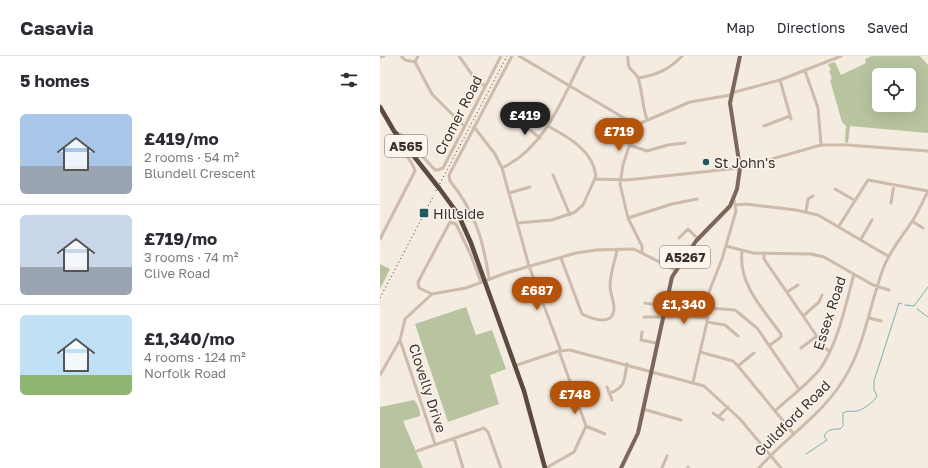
<!DOCTYPE html>
<html lang="en">
<head>
<meta charset="utf-8">
<style>
	body { margin:0; font-family:"Golos Text",sans-serif; background:#f2f2f3; color:#2b2b33; height:100vh; display:flex; flex-direction:column; font-size:15px; white-space:nowrap }
	* { box-sizing:border-box; margin:0 }
	p { font-size:13px; color:#7c7c81 }
	.icon { flex:none; width:22px; height:22px; fill:none; stroke:currentColor; stroke-width:2; stroke-linecap:round; stroke-linejoin:round }
	.map { position:relative; flex:1; overflow:hidden }
	.details { display:flex; flex-direction:column; background:#fff; width:380px }
	.details>* { flex:none }
	.controls { position:absolute; left:492px; top:12px; display:grid; gap:8px }
	.controls a { display:grid; place-items:center; width:44px; height:44px; border-radius:6px; background:#fff; box-shadow:0 4px 16px #0002; font-size:20px }
	.price { position:absolute; translate:-50% -34px; padding:0 9px; border-radius:14px; background:#b45309; color:#fff; font-size:13px; line-height:26px; filter:drop-shadow(0 1px 2px #0008) }
	.price::after { content:''; position:absolute; left:50%; top:24px; width:12px; height:9px; margin-left:-6px; background:inherit; clip-path:polygon(0 0,100% 0,50% 100%) }
	.price.on { background:#222; color:#fff }
	ul { padding:0; list-style:none }
	li { display:flex; align-items:center; gap:12px; height:100px; padding:0 20px }
	li+li { border-top:1px solid #e1e1e2 }
	li span { display:grid; place-items:center; flex:none; width:112px; height:80px; border-radius:6px; color:#555 }
	li>.icon { margin-inline-start:auto }
	span .icon { width:48px; height:48px; fill:#fffc; stroke-width:1 }
	li b { font-size:17px }
	h2 { display:flex; justify-content:space-between; align-items:center; height:48px; padding:0 20px; font-size:17px }
	header { display:flex; align-items:center; gap:24px; box-sizing:border-box; height:56px; padding:0 20px; background:#fff; border-bottom:1px solid #e1e1e2 }
	header strong { font-size:19px }
	nav { display:flex; gap:22px; margin-inline-start:auto; font-size:14px }
	main { display:flex; flex:1; min-height:0 }
	.map>svg:first-child { display:block }
	.green { fill:#b8c4a0; fill-rule:evenodd }
	.lines { fill:none; stroke-linecap:round; stroke-linejoin:round }
	.stream { stroke:#7fb0b2; stroke-width:1 }
	.minor { stroke:#cdbbac; stroke-width:3 }
	.major { stroke:#7d675c; stroke-width:4 }
	.highway { stroke:#5c4a42; stroke-width:4.5 }
	.rail { stroke:#3b302b; stroke-width:1; stroke-dasharray:1 3; stroke-linecap:butt }
	.highway-bridge { stroke:#5c4a42; stroke-width:4.5 }
	.poi-dot { fill:#1f5a5e; stroke:#fbf5ee; stroke-width:1.5 }
	.labels { text-anchor:middle; dominant-baseline:central; stroke-width:3; stroke-linejoin:round; paint-order:stroke }
	.shield { fill:#fbf5ee; stroke:#756b66; stroke-width:1 }
	.shield-label { font-size:13px; font-weight:bold; fill:#3b302b }
	.street-label { font-size:14px; fill:#3b302b; stroke:#fbf5ee }
	.poi-label { font-size:14px; fill:#3b302b; stroke:#fbf5ee; text-anchor:start }
</style>
</head>
<body>
<header>
<strong>Casavia</strong>
<nav><a>Map</a><a>Directions</a><a>Saved</a></nav>
</header>
<main>
<section class="details">
<h2>5 homes<svg class="icon" aria-label="filters" viewBox="0 0 24 24"><path d="M4 7h16M4 17h16"/><circle cx="9" cy="7" r="2"/><circle cx="15" cy="17" r="2"/></svg></h2>
<ul>
<li><span style="background:linear-gradient(#a9c7e8 65%,#9aa5b1 0)"><svg class="icon" aria-label="home" viewBox="0 0 24 24"><path d="M3 11l9-7 9 7M6 9v11h12V9"/></svg></span><div><b>£419/mo</b><p>2 rooms · 54 m²</p><p>Blundell Crescent</p></div></li>
<li><span style="background:linear-gradient(#c9d6e8 65%,#9aa5b1 0)"><svg class="icon" aria-label="home" viewBox="0 0 24 24"><path d="M3 11l9-7 9 7M6 9v11h12V9"/></svg></span><div><b>£719/mo</b><p>3 rooms · 74 m²</p><p>Clive Road</p></div></li>
<li><span style="background:linear-gradient(#bfe0f5 75%,#8fb573 0)"><svg class="icon" aria-label="home" viewBox="0 0 24 24"><path d="M3 11l9-7 9 7M6 9v11h12V9"/></svg></span><div><b>£1,340/mo</b><p>4 rooms · 124 m²</p><p>Norfolk Road</p></div></li>
</ul>
</section>
<div class="map">
<svg width="548" height="412" viewBox="0 0 548 412">
	<rect width="100%" height="100%" fill="#f4ebe1"/>
	<path class="green" d="M492,0H540L548,9V77L470,70L468,87L465,86L466,70L462,66L450,24L452,23L449,15L451,14L448,8L455,6L461,19L486,7L485,3ZM499,19H529V49H499Z
		M0,208L10,213L0,233Z
		M86,251L96,279L112,274L126,313L110,319L119,348L68,366L35,268Z
		M34,344C37,346 41,356 40,360L23,365L43,412H0V351Z"/>
	<g class="lines">
		<path class="stream" d="M525,249L534,250L548,231
			M537,253L548,261
			M426,398L447,384L444,380C447,373 454,373 460,373L463,370V357C468,354 471,356 476,355C482,355 496,344 497,340L494,334V325L519,247L522,248"/>
		<path class="minor" d="M21,0L25,4L35,6L38,0
			M79,0L95,23L105,30
			M139,0L256,69
			M248,0C247,16 253,12 258,22C262,31 262,51 267,63
			M0,1L4,0
			M35,6L52,38L84,70
			M425,15L438,52L441,89
			M258,22C276,19 289,14 302,0
			M400,24L411,63
			M351,37L400,24L461,0
			M140,66L160,82
			M256,69L243,109L240,128L248,162L262,190V196
			M256,69L310,46L351,39
			M384,70L410,60
			M94,71L115,98L122,112L149,210L181,295
			M249,89L267,95L288,89L305,87
			M122,112C166,91 183,41 204,0
			M173,119L190,159
			M215,123L247,124L360,112L441,89H467L548,95
			M455,133L474,144
			M129,137L150,131
			M511,147L514,129
			M355,149L366,148L416,154L438,159L508,200
			M426,156L428,143L433,140
			M248,162L292,148L317,143
			M532,165L543,172
			M138,167L172,164L195,156L203,149L216,120C213,94 188,81 168,70
			M459,170L488,124L548,135
			M299,182L308,173L318,183
			M0,183L35,115C31,100 15,90 14,75L24,80L55,114H58L63,112L121,0
			M481,183L492,164
			M346,190L373,197L431,198L444,201L493,229L509,234
			M362,196C358,228 384,254 401,278V281L390,289
			M384,198V203L445,292L449,295
			M181,202L202,258C212,263 234,271 234,252C234,245 230,237 230,230C230,218 235,205 237,194
			M109,222C103,183 95,156 70,125L69,119L132,0
			M407,236L418,229
			M52,238L39,232L38,226L70,166L76,168L90,197L101,226
			M265,247L285,250
			M328,252L355,254L377,272L419,333
			M423,260L439,246L442,239
			M264,261H314L328,262
			M489,262L501,265
			M327,266L345,269L358,280
			M262,276L261,284L276,287
			M20,284L55,388
			M421,292L437,280
			M320,296L353,305L358,310L413,377
			M134,310L179,295L190,294L324,330L360,363L401,412
			M358,310L374,297
			M0,319L20,284L25,263L52,238L86,232L126,217L196,197L216,194L254,193L295,214
			M313,326L327,266L329,236L342,203L356,155L354,144
			M227,331L232,344
			M230,337C246,331 244,324 247,308
			M263,353L301,364
			M395,355C410,341 427,329 440,313C458,288 466,247 474,218
			M333,357L343,364
			M338,361L348,351
			M206,370L225,378
			M74,382L83,412
			M37,395L104,372L108,376L121,412
			M166,412L194,396L206,370L179,295
			M282,412L287,400
			M308,412V411
			M379,412C403,384 436,363 458,332C484,297 488,253 503,213C509,196 521,182 531,167C538,157 543,145 548,135"/>
		<path class="major" d="M241,412L258,377L292,221L316,185L350,150L357,133L360,112L350,47L360,0"/>
		<path class="highway" d="M0,51L14,75L55,127
			M59,132L78,158L91,187L144,335L165,412"/>
		<path class="rail" d="M56,135L127,0
			M0,242L54,139"/>
		<path class="highway-bridge" d="M55,127L59,132"/>
	</g>
	<g class="poi-dot">
		<circle cx="326" cy="106" r="4"/>
		<rect x="39" y="152" width="10" height="10" rx="2"/>
	</g>
	<g class="labels">
		<g class="shield">
			<rect x="5" y="79" width="42" height="22" rx="3"/>
			<rect x="280" y="190" width="50" height="22" rx="3"/>
		</g>
		<g class="shield-label">
			<text x="26" y="90">A565</text>
			<text x="305" y="201">A5267</text>
		</g>
		<g class="street-label">
			<text transform="translate(78 59) rotate(-63)">Cromer Road</text>
			<text transform="translate(449 257) rotate(-72)">Essex Road</text>
			<text transform="translate(48 332) rotate(72)">Clovelly Drive</text>
			<text transform="translate(412 362) rotate(-45)">Guildford Road</text>
		</g>
		<g class="poi-label">
			<text x="334" y="106">St John's</text>
			<text x="53" y="157">Hillside</text>
		</g>
	</g>
</svg>
<div class="controls">
<a><svg class="icon" aria-label="locate" viewBox="0 0 24 24"><circle cx="12" cy="12" r="6"/><path d="M12 2v4M12 18v4M2 12h4M18 12h4"/></svg></a>
</div>
<b class="price on" style="left:145px;top:80px">£419</b>
<b class="price" style="left:239px;top:96px">£719</b>
<b class="price" style="left:157px;top:255px">£687</b>
<b class="price" style="left:304px;top:269px">£1,340</b>
<b class="price" style="left:195px;top:359px">£748</b>
</div>
</main>
</body>
</html>
